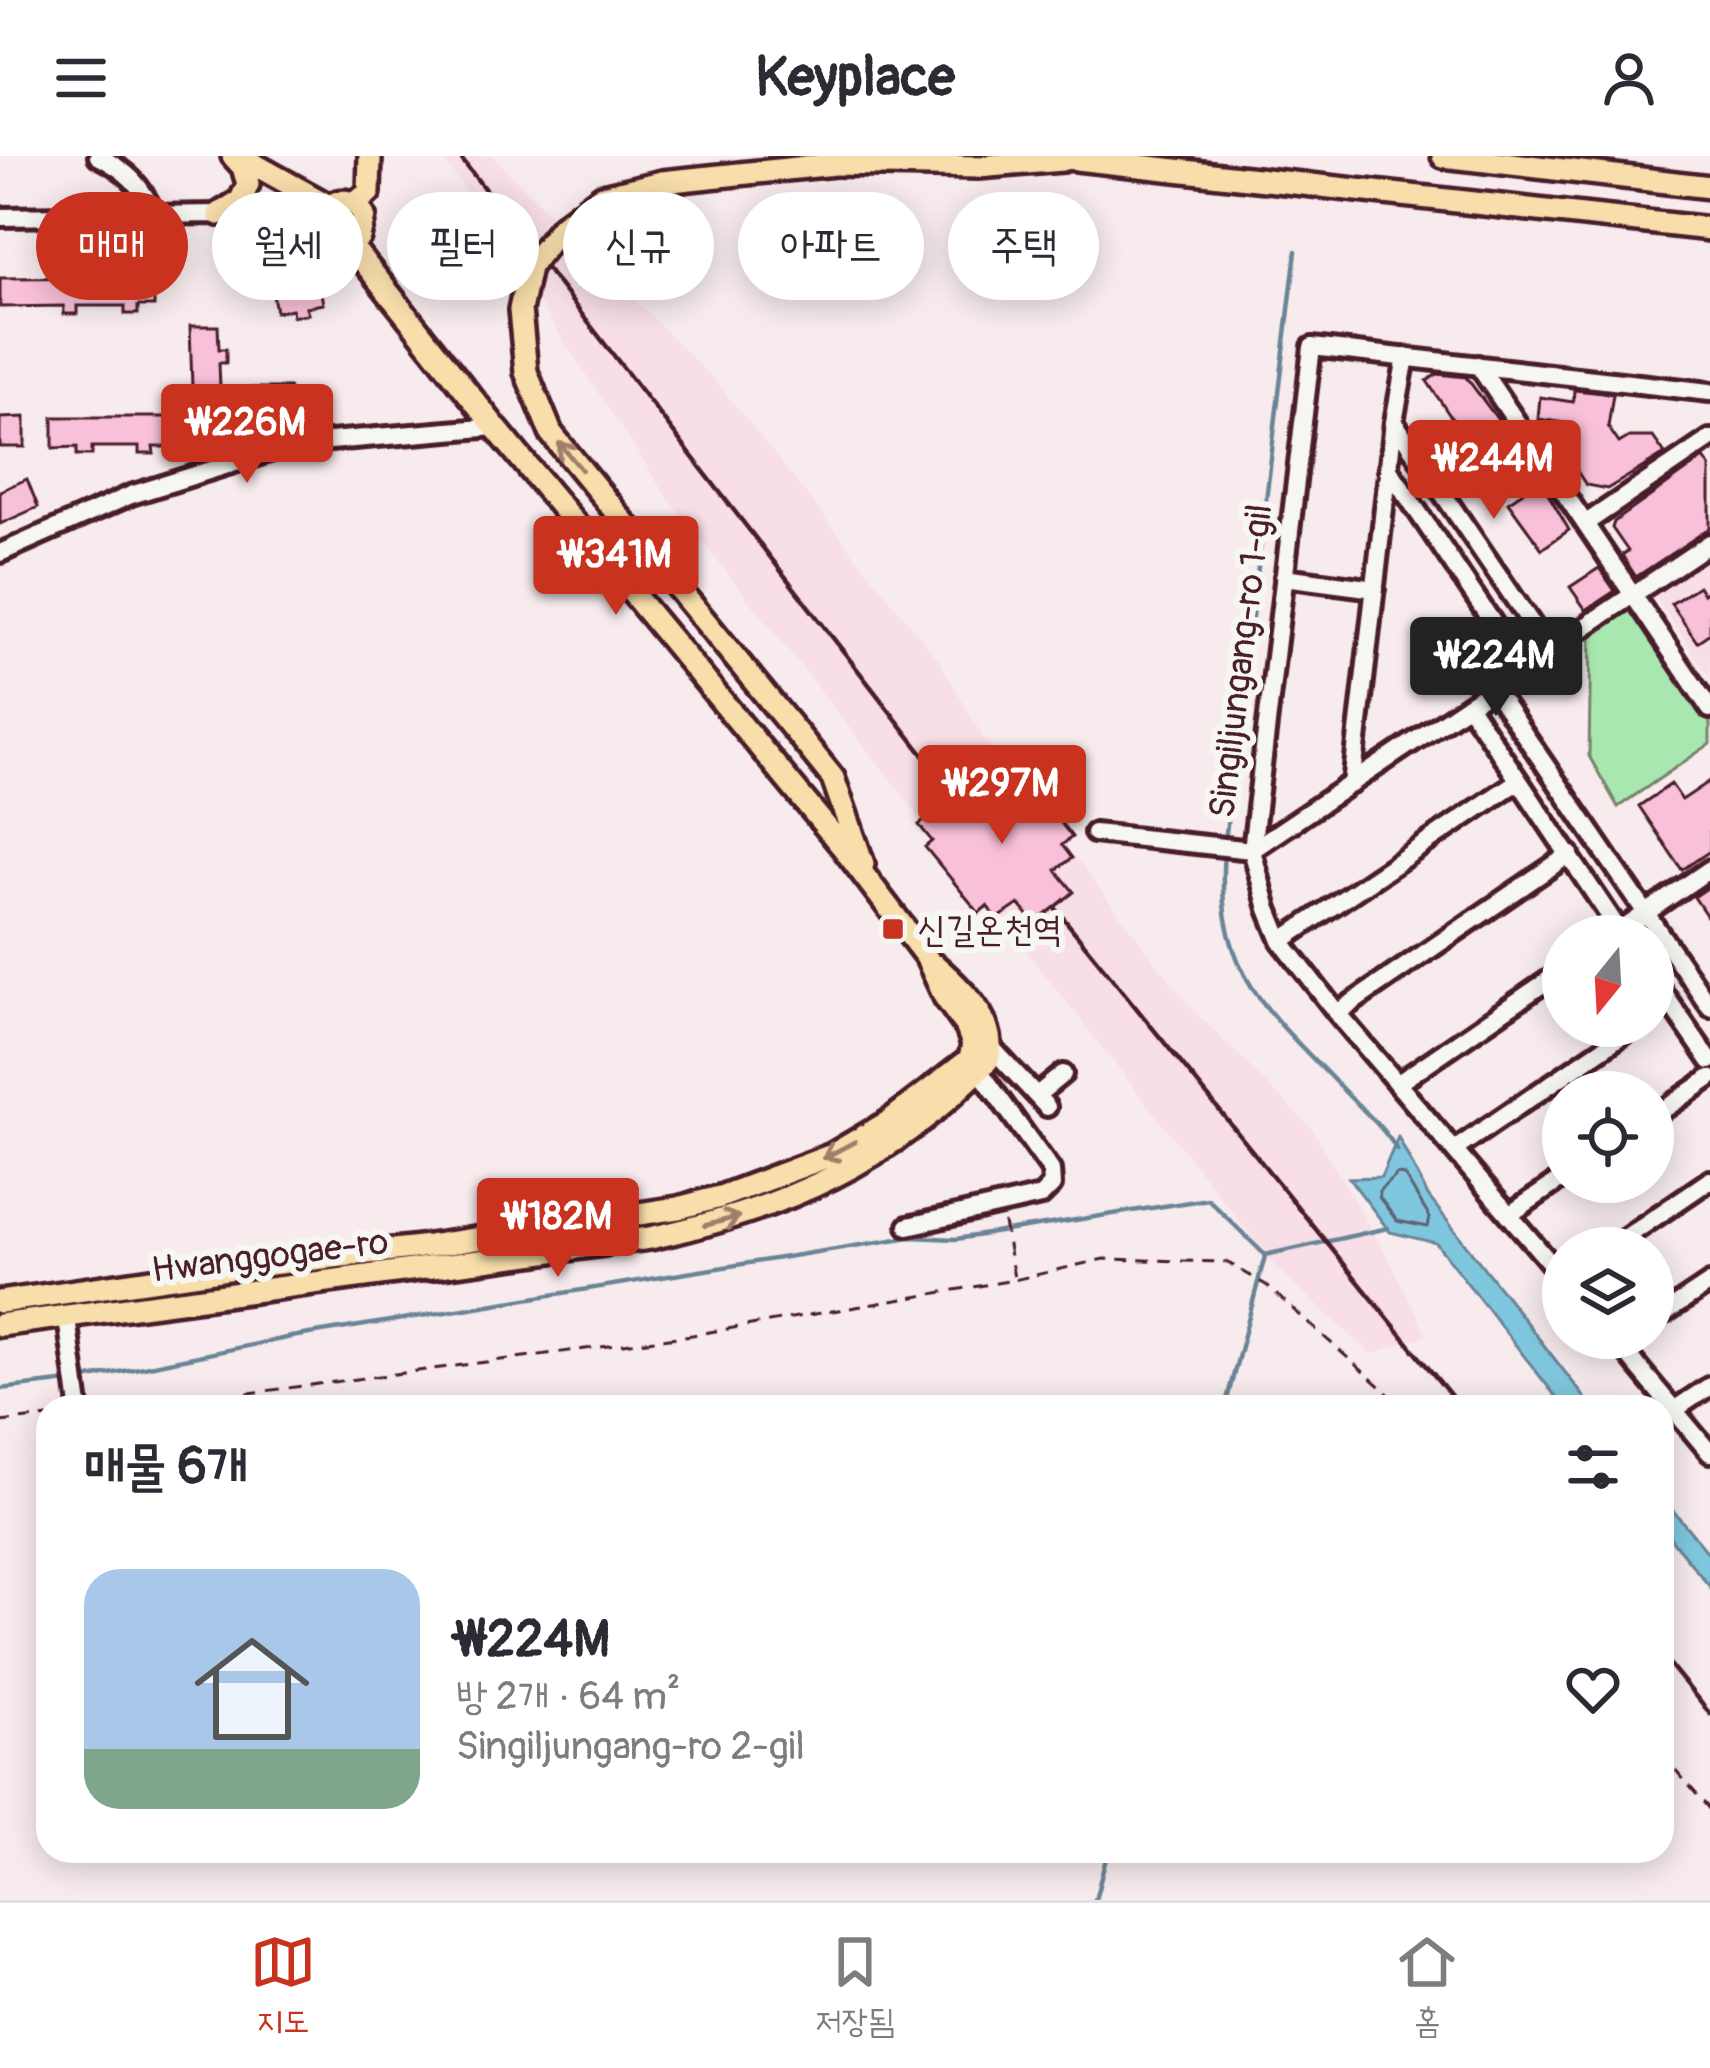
<!DOCTYPE html>
<html lang="ko">
<head>
<meta charset="utf-8">
<style>
	body { margin:0; font-family:Pangolin,"Poor Story",sans-serif; background:#f7f7f7; color:#2b2b33; height:100vh; display:flex; flex-direction:column; font-size:45px; white-space:nowrap }
	* { box-sizing:border-box; margin:0 }
	p { font-size:39px; color:#7c7c81 }
	.icon { flex:none; width:66px; height:66px; fill:none; stroke:currentColor; stroke-width:2; stroke-linecap:round; stroke-linejoin:round }
	.map { position:relative; flex:1; overflow:hidden }
	.details { position:absolute; left:36px; top:1239px; width:1638px; height:468px; display:flex; flex-direction:column; background:#fff; border-radius:36px; box-shadow:0 6px 30px #0003 }
	.details>* { flex:none }
	.top-card { position:absolute; left:36px; top:36px; width:1638px; height:108px; display:flex; gap:24px }
	.needle { width:78px; rotate:198deg }
	.fabs { position:absolute; left:1542px; top:759px; display:grid; gap:24px }
	.fabs a { display:grid; place-items:center; width:132px; height:132px; border-radius:50%; background:#fff; box-shadow:0 6px 30px #0003; font-size:60px }
	.price { position:absolute; translate:-50% -102px; padding:0 27px; border-radius:12px; background:#c8321e; color:#fff; font-size:39px; line-height:78px; filter:drop-shadow(0 3px 6px #0008) }
	.price::after { content:''; position:absolute; left:50%; top:72px; width:36px; height:27px; margin-left:-18px; background:inherit; clip-path:polygon(0 0,100% 0,50% 100%) }
	.price.selected { background:#222; color:#fff }
	ul { padding:0; list-style:none }
	li { display:flex; align-items:center; gap:36px; height:300px; padding:0 48px }
	li span { display:grid; place-items:center; flex:none; width:336px; height:240px; border-radius:36px; color:#555 }
	li>.icon { margin-inline-start:auto }
	span .icon { width:144px; height:144px; fill:#fffc; stroke-width:1 }
	li b { font-size:51px }
	h2 { display:flex; justify-content:space-between; align-items:center; height:144px; padding:0 48px; font-size:51px }
	.tag { padding:0 42px; border-radius:54px; background:#fff; box-shadow:0 6px 30px #0003; font-size:42px; line-height:108px }
	.tag.selected { background:#c8321e; color:#fff }
	header { display:flex; justify-content:space-between; align-items:center; height:156px; padding:0 48px; background:#fff; font-size:54px; font-weight:800 }
	.tab-bar { display:flex; justify-content:space-around; align-items:center; height:168px; border-top:3px solid #e1e1e2; background:#fff; font-size:33px; color:#7c7c81 }
	.tab-bar a { display:grid; justify-items:center; gap:6px }
	.tab-bar .selected { color:#c8321e }
	.map>svg:first-child { display:block }
	.built { fill:#f8dee7 }
	.green { fill:#a8e8b0; stroke:#79846e; stroke-width:3 }
	.water { fill:#7fc7df; stroke:#6a8497; stroke-width:3 }
	.lines { fill:none; stroke-linecap:round; stroke-linejoin:round }
	.shore { stroke:#5f6273; stroke-width:3 }
	.stream { stroke:#6a8497; stroke-width:4.5 }
	.building { fill:#f9c1d9; stroke:#4a1f2b; stroke-width:3 }
	.minor-casing { stroke:#4a1f2b; stroke-width:26 }
	.major-casing { stroke:#4a1f2b; stroke-width:30 }
	.path { stroke:#4a1f2b; stroke-width:3; stroke-dasharray:12 9; stroke-linecap:butt }
	.minor { stroke:#f6f6f2; stroke-width:16 }
	.major { stroke:#f8deab; stroke-width:21 }
	.rail { stroke:#4a1f2b; stroke-width:4.5 }
	.major-bridge-casing { stroke:#4a1f2b; stroke-width:30; stroke-linecap:butt }
	.major-bridge { stroke:#f8deab; stroke-width:21 }
	.oneway { stroke:#a17e6b }
	.poi-dot { fill:#c8321e; stroke:#f6f6f2; stroke-width:4.5 }
	.labels { text-anchor:middle; dominant-baseline:central; stroke-width:12; stroke-linejoin:round; paint-order:stroke }
	.street-label { font-size:36px; fill:#4a1f2b; stroke:#f6f6f2 }
	.poi-label { font-size:36px; fill:#4a1f2b; stroke:#f6f6f2; text-anchor:start }
</style>
</head>
<body>
<header><svg class="icon" aria-label="menu" viewBox="0 0 24 24"><path d="M4 6h16M4 12h16M4 18h16"/></svg>Keyplace<svg class="icon" aria-label="person" viewBox="0 0 24 24"><circle cx="12" cy="8" r="4"/><path d="M4 21q1-7 8-7t8 7"/></svg></header>
<div class="map">
<svg width="1710" height="1744" viewBox="0 0 1710 1744">
	<rect width="100%" height="100%" fill="#f7ebed"/>
	<filter id="ink" filterUnits="userSpaceOnUse"><feTurbulence type="fractalNoise" baseFrequency=".00833" numOctaves="2"/><feDisplacementMap in="SourceGraphic" scale="24" xChannelSelector="R" yChannelSelector="G"/><feConvolveMatrix kernelMatrix="1 2 1 2 8 2 1 2 1" color-interpolation-filters="sRGB"/></filter>
	<g filter="url(#ink)">
		<path class="built" d="M442,0H492L719,229L939,505L986,586L1193,854L1312,973L1392,1109L1427,1179L1372,1198L1279,1115L665,338Z
			M1710,392V522L1650,433Z"/>
		<path class="green" d="M1629,448L1710,563V588L1618,651L1589,600L1591,479Z"/>
		<path class="water" d="M1398,981L1428,1040L1592,1251H1564L1436,1087L1390,1076L1349,1022L1381,1021Z
			M1662,1341L1710,1399V1431L1662,1372Z"/>
		<g class="lines">
			<path class="shore" d="M1397,1018L1404,1019L1430,1062L1428,1071L1397,1065L1379,1041V1035Z"/>
			<path class="stream" d="M1225,685L1296,95
				M1224,696C1214,820 1271,857 1348,939C1365,956 1385,973 1397,994
				M1265,1099L1388,1072
				M80,1224L291,1181L910,1081L956,1083L1208,1043L1265,1099
				M0,1233L69,1225
				M1225,1251L1265,1100
				M1095,1744L1108,1695"/>
		</g>
		<path class="building" d="M318,120L323,148L306,151L308,158L293,160L292,153L276,156L271,128Z
			M154,121V150H138V158H125V150H77V158H64V150L0,151V122Z
			M190,170H218L219,193H226V207H219L220,231H192Z
			M1437,218L1466,221L1516,288L1483,310L1427,225Z
			M228,232H289L290,262L252,266V262L229,263Z
			M1574,234L1613,238L1608,271L1619,287L1629,281H1653L1665,298L1607,333L1586,329L1567,300L1559,306L1545,285L1571,268L1538,263L1540,241L1573,246Z
			M25,261V291H0V262Z
			M53,261H176V291H153L154,298H139V291H92V299H77V291L53,292Z
			M1704,302L1710,311V372L1636,421L1622,399L1628,395L1612,372L1614,366Z
			M27,323L38,351L0,368V335Z
			M1540,324L1569,374L1542,393L1508,346Z
			M1599,412L1615,435L1586,454L1570,431Z
			M1698,430L1703,438L1710,433V477L1697,486L1671,448Z
			M1003,616L1011,627L1023,618L1072,681L1062,689L1072,702L1056,714L1074,736L1035,767L1019,748L997,763L987,750L979,757L925,691L932,685L919,669L980,620L986,629Z
			M1710,625V695L1682,714L1639,650L1671,628L1682,644Z
			M1710,730V765L1694,741Z"/>
		<g class="lines">
			<g class="minor-casing">
				<path id="minor" d="M98,0C127,15 141,28 154,58
					M0,61L219,58L321,63
					M1478,209L1710,553
					M1394,266L1550,495
					M1389,313L1524,513
					M1586,367L1710,283
					M0,397L131,339L295,288L495,271
					M1284,421L1375,433
					M1494,534L1710,851
					M1468,549L1623,780
					M1352,628L1394,266L1406,201
					M1094,677L1252,694
					M1252,694L1710,387
					M1614,779L1710,713
					M1281,785L1518,625
					M1653,822L1710,905
					M1337,857L1570,698
					M1653,858L1670,847
					M992,892L1047,951
					M1397,928L1563,814
					M1037,939L1063,918
					M1653,961L1710,922
					M1454,994L1636,870
					M1509,1059L1563,1022
					M908,1070L1041,1040L1052,1029L1051,1014L979,914
					M1610,1092L1710,1024
					M1563,1122L1337,857L1281,785L1268,753L1252,694L1312,191L1710,236
					M67,1162L79,1251
					M1653,1165L1710,1127
					M1614,1182L1710,1297
					M1674,1254L1710,1230"/>
			</g>
			<g class="major-casing">
				<path id="major" d="M239,0L329,50C344,41 357,45 364,60L359,81L346,88L326,80L321,63L329,50
					M1049,0L1710,73
					M1443,0L1710,31
					M835,8L978,11L1062,4
					M355,48L369,36L370,0
					M219,58L241,44L248,28L243,11L233,0
					M804,586L833,622L863,708
					M0,1146L227,1113L429,1090L678,1052L720,1041L832,999L888,966L970,903L973,888L967,872L945,841L927,802L841,689L495,271L349,87
					M0,1169L650,1082C784,1053 891,1007 987,905C1001,869 962,833 936,810"/>
			</g>
			<path class="path" d="M1004,1067L1014,1122
				M143,1251L692,1179L1014,1124L1104,1103L1227,1106L1266,1129L1403,1251
				M0,1266L48,1261
				M1662,1598L1710,1654"/>
			<use href="#minor" class="minor"/>
			<use href="#major" class="major"/>
			<path class="rail" d="M459,0L954,638
				M1056,753L1460,1251
				M1662,1499L1710,1558"/>
			<g class="major-bridge-casing">
				<path id="major-bridge" d="M804,586L551,277L526,216L520,154L529,111L562,70L602,40L662,26L835,8"/>
			</g>
			<use href="#major-bridge" class="major-bridge"/>
		</g>
		<defs><path id="oneway-shaft" d="M-6 0H5M1.5-3L5.5 0L1.5 3" fill="none" stroke-width="1.6" stroke-linecap="round" stroke-linejoin="round" transform="scale(3)"/></defs>
		<g class="oneway">
			<use href="#oneway-shaft" transform="translate(570 300) rotate(-130)"/>
			<use href="#oneway-shaft" transform="translate(839 994) rotate(152)"/>
			<use href="#oneway-shaft" transform="translate(722 1065) rotate(-15)"/>
		</g>
	</g>
	<rect class="poi-dot" x="881" y="761" width="24" height="24" rx="6"/>
	<g class="labels">
		<g class="street-label">
			<text transform="translate(1241 505) rotate(-83)">Singiljungang-ro 1-gil</text>
			<text transform="translate(270 1100) rotate(-7)">Hwanggogae-ro</text>
		</g>
		<g class="poi-label">
			<text x="917" y="773">신길온천역</text>
		</g>
	</g>
</svg>
<div class="fabs">
<a><svg class="needle" viewBox="-14 -14 28 28"><path d="M0-13l5 13h-10z" fill="#e53935"/><path d="M0 13l5-13h-10z" fill="#7c7c81"/></svg></a>
<a><svg class="icon" aria-label="locate" viewBox="0 0 24 24"><circle cx="12" cy="12" r="6"/><path d="M12 2v4M12 18v4M2 12h4M18 12h4"/></svg></a>
<a><svg class="icon" aria-label="layers" viewBox="0 0 24 24"><path d="M12 4l9 5-9 5-9-5zM3 14l9 5 9-5"/></svg></a>
</div>
<b class="price" style="left:247px;top:330px">₩226M</b>
<b class="price" style="left:1494px;top:366px">₩244M</b>
<b class="price" style="left:616px;top:462px">₩341M</b>
<b class="price selected" style="left:1496px;top:563px">₩224M</b>
<b class="price" style="left:1002px;top:691px">₩297M</b>
<b class="price" style="left:558px;top:1124px">₩182M</b>
<div class="top-card">
<a class="tag selected">매매</a>
<a class="tag">월세</a>
<a class="tag">필터</a>
<a class="tag">신규</a>
<a class="tag">아파트</a>
<a class="tag">주택</a>
</div>
<section class="details">
<h2>매물 6개<svg class="icon" aria-label="filters" viewBox="0 0 24 24"><path d="M4 7h16M4 17h16"/><circle cx="9" cy="7" r="2"/><circle cx="15" cy="17" r="2"/></svg></h2>
<ul>
<li><span style="background:linear-gradient(#a9c7e8 75%,#7fa58c 0)"><svg class="icon" aria-label="home" viewBox="0 0 24 24"><path d="M3 11l9-7 9 7M6 9v11h12V9"/></svg></span><div><b>₩224M</b><p>방 2개 · 64 m²</p><p>Singiljungang-ro 2-gil</p></div><svg class="icon" aria-label="heart" viewBox="0 0 24 24"><path d="M12 20l-8-8c-3-5 5-10 8-4 3-6 11-1 8 4z"/></svg></li>
</ul>
</section>
</div>
<nav class="tab-bar">
<a class="selected"><svg class="icon" aria-label="map" viewBox="0 0 24 24"><path d="M3 6l6-2 6 2 6-2v14l-6 2-6-2-6 2zM9 4v14M15 6v14"/></svg>지도</a>
<a><svg class="icon" aria-label="saved" viewBox="0 0 24 24"><path d="M7 4h10v16l-5-4-5 4z"/></svg>저장됨</a>
<a><svg class="icon" aria-label="home" viewBox="0 0 24 24"><path d="M3 11l9-7 9 7M6 9v11h12V9"/></svg>홈</a>
</nav>
</body>
</html>
